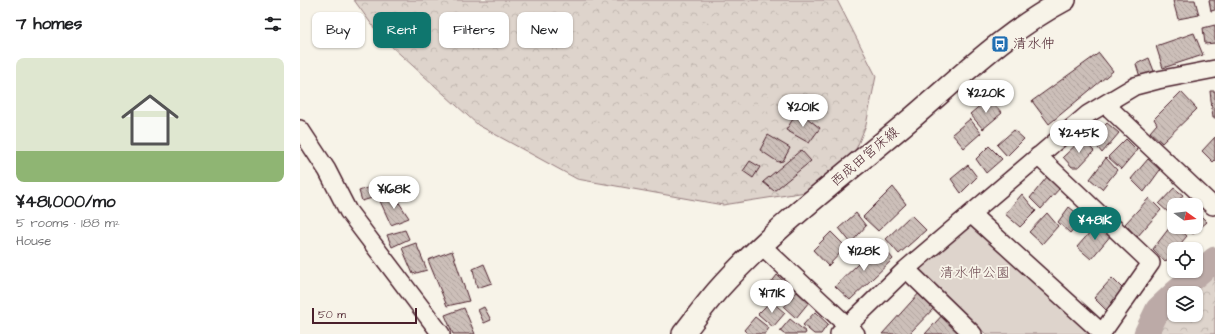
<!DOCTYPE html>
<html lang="en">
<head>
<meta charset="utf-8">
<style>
	body { margin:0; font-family:"Architects Daughter","Klee One",sans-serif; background:#f6f6f6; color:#202124; height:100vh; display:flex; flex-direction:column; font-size:15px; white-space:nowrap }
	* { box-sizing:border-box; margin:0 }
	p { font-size:13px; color:#757577 }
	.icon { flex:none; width:22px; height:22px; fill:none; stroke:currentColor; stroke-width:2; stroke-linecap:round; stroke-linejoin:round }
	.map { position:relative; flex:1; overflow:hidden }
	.side { display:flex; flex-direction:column; background:#fff; width:300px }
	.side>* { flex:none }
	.banner { position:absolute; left:12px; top:12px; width:380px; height:36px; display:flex; gap:8px }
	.needle { width:26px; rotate:104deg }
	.buttons { position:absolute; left:867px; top:198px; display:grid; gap:8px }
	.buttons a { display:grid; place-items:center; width:36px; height:36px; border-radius:8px; background:#fff; box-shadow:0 1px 3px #0004; font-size:20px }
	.scale { position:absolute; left:12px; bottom:10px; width:105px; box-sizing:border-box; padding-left:4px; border:2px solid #4a1f2b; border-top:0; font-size:11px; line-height:14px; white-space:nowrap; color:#4a1f2b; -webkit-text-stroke:3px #f7f3e8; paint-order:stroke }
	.price { position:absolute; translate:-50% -34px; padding:0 9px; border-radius:14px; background:#fff; color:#222; font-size:13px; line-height:26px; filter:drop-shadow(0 1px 2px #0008) }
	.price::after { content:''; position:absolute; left:50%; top:24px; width:12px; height:9px; margin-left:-6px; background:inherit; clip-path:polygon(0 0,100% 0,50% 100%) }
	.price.selected { background:#0f766e; color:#fff }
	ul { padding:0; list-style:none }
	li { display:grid; align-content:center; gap:8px; height:212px; padding:0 16px }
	li span { display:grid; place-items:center; height:124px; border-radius:8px; color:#555 }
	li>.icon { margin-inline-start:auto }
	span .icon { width:72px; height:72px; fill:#fffc; stroke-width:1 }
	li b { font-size:17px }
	h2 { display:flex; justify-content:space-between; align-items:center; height:48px; padding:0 16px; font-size:17px }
	.chip { padding:0 14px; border-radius:8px; background:#fff; box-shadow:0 1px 3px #0004; font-size:14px; line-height:36px }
	.chip.selected { background:#0f766e; color:#fff }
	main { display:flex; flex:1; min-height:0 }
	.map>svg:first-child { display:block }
	.green { fill:#ded4cc; stroke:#947a7c }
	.forest { fill:url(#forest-crowns); stroke:#947a7c }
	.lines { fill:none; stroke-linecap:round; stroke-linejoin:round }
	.river { stroke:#bcaaa7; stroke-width:25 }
	.building { fill:url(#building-back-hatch); stroke:#4a1f2b }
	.minor-casing { stroke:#4a1f2b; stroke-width:20 }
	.major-casing { stroke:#4a1f2b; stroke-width:24 }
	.minor { stroke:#f7f3e8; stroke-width:17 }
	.major { stroke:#f7f3e8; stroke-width:21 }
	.labels { text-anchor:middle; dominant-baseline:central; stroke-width:3.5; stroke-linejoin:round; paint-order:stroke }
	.poi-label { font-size:14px; fill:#4a1f2b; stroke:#f7f3e8; text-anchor:start }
	.street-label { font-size:14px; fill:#4a1f2b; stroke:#f7f3e8 }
	.park-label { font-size:14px; fill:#6f4c53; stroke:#f7f3e8 }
</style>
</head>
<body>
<main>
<section class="side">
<h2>7 homes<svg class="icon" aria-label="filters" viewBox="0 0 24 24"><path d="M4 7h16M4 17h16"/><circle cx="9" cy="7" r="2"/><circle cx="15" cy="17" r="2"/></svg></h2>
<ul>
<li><span style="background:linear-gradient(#dfe7d0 75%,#8fb573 0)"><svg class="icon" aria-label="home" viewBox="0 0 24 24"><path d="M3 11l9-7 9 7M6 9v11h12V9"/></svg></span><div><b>¥481,000/mo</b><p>5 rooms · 188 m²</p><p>House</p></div></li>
</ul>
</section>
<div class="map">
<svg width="915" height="334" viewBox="0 0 915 334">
	<defs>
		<pattern id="forest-crowns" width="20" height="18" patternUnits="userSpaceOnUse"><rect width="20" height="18" fill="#ded4cc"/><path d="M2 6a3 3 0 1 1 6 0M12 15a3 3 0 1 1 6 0" fill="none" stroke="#c0b6af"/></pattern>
		<pattern id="building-back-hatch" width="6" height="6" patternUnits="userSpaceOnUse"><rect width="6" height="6" fill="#ccbfb9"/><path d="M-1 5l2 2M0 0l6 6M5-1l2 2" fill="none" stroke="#b1a49f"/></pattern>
	</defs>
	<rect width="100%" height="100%" fill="#f7f3e8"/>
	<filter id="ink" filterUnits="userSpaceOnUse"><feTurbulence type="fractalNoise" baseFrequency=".025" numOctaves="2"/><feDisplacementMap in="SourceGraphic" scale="8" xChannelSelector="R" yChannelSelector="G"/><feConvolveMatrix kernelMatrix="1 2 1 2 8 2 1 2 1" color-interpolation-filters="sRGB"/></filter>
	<g filter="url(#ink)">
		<path class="green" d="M673,219L796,334H686L619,274V264Z"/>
		<path class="forest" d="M54,0H537L576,76L566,125L547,171L506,192L423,205L277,179L178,125L80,36Z
			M915,275V334H855L874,311V315H896V293H890Z"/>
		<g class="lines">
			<path class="river" d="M875,293L915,259
				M846,334L858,309L874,294"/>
		</g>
		<path class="building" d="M877,0H895L899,15L878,19L873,1Z
			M909,0H915V10L911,11Z
			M915,25V43L905,44L903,28Z
			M894,33L903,55L863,68L856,46Z
			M799,53L813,71L749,124L732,101Z
			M849,58L854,71L840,77L836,64Z
			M910,91H915V118H913Z
			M881,92L897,109L862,143L850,132L857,124L854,119Z
			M689,98L702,113L683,129L670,114Z
			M498,111L520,128L509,143L486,130Z
			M670,119L681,133L664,148L652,134Z
			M807,123L819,133L802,153L791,139Z
			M714,130L724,139L707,156L697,145Z
			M468,135L490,148L483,161L478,162L460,150Z
			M915,137V160L913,162L902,151Z
			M782,139L794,151L779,167H772L763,157Z
			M826,139L837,150L821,169L808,157Z
			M689,146L702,159L686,173L676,159Z
			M501,150L511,161L474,191L463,182Z
			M806,158L817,170L802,189L790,179Z
			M848,159L860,170L844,192L831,179Z
			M450,161L460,167L453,178L443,171Z
			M668,165L677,177L661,193L651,179Z
			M747,177L760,188L741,209L730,198Z
			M593,187L606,204L578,231L563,217Z
			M67,188L72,198L62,201L59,191Z
			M874,188L883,195L869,213L859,204Z
			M722,194L736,211L720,227L705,214Z
			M94,195L109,218L91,225L80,201Z
			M849,198L861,210L837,237L825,224Z
			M769,207L783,218L770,233L758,222Z
			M896,211L907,222L893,234L886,227H896Z
			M556,213L566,226L551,243L539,228Z
			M747,213L758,226L742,244L729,232Z
			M611,215L626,230L599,254L586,239Z
			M799,222L812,234L791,259L777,247Z
			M873,223L874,227H877L887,236L876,249H874V252L865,262L853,249Z
			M105,230L109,239L92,247L87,235Z
			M531,232L546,247L528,266L513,250Z
			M116,243L127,270L113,274L102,248Z
			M580,243L593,259L550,300L535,286Z
			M152,251L169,301L147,306L128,260Z
			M184,264L192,283L177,288L173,269Z
			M477,275L489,286L476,301L464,292Z
			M812,278L824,290L806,310L794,298Z
			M621,291L637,305L609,334H582Z
			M497,292L509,302L496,318L484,307Z
			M471,301L485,313L473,327L458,314Z
			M184,307L191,320L184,323L178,310Z
			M164,308L175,334H153L145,315Z
			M515,312L528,324L521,334H514L503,325Z
			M645,312L662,334H625Z
			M455,317L469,328L465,334H448L444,330Z
			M490,319L506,332L505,334H484L480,331Z"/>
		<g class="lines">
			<g class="minor-casing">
				<path id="minor" d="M805,104L913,206L915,204
					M0,129L27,170L48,211L141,334
					M671,214L802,333L851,263L738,156
					M462,246L556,334
					M606,269L673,334
					M539,334L606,269L788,114L835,86L858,80L915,69"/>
			</g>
			<g class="major-casing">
				<path id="major" d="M383,334C394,320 405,305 417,291C472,229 548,172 612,118C660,77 708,30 765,0"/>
			</g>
			<use href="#minor" class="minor"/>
			<use href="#major" class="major"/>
		</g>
	</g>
	<defs>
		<g id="bus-square" transform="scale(0.9)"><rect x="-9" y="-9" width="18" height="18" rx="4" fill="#1f6fb2" stroke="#f7f3e8"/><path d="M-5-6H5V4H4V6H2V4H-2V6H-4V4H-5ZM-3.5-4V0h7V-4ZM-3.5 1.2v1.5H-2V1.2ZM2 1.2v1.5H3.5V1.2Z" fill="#fff"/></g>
	</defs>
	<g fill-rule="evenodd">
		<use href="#bus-square" x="700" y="44"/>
	</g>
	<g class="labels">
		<g class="poi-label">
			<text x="713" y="44">清水仲</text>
		</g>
		<g class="street-label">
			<text transform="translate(565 157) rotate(-40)">西成田宮床線</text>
		</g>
		<g class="park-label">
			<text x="675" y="273">清水仲公園</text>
		</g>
	</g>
</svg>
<div class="buttons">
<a><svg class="needle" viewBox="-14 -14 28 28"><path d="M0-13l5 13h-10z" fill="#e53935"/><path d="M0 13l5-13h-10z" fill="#757577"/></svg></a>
<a><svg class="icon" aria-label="locate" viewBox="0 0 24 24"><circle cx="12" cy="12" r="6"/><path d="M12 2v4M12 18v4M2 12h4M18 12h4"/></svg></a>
<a><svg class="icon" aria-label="layers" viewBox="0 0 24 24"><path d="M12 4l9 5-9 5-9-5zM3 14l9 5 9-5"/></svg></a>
</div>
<div class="scale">50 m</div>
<b class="price" style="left:686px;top:114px">¥220K</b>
<b class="price" style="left:503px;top:128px">¥201K</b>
<b class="price" style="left:779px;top:154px">¥245K</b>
<b class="price" style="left:94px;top:210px">¥168K</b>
<b class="price selected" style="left:795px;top:241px">¥481K</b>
<b class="price" style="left:564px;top:272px">¥128K</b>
<b class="price" style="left:472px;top:314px">¥171K</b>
<div class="banner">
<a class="chip">Buy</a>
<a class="chip selected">Rent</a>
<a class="chip">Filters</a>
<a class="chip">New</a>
</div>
</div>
</main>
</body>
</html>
